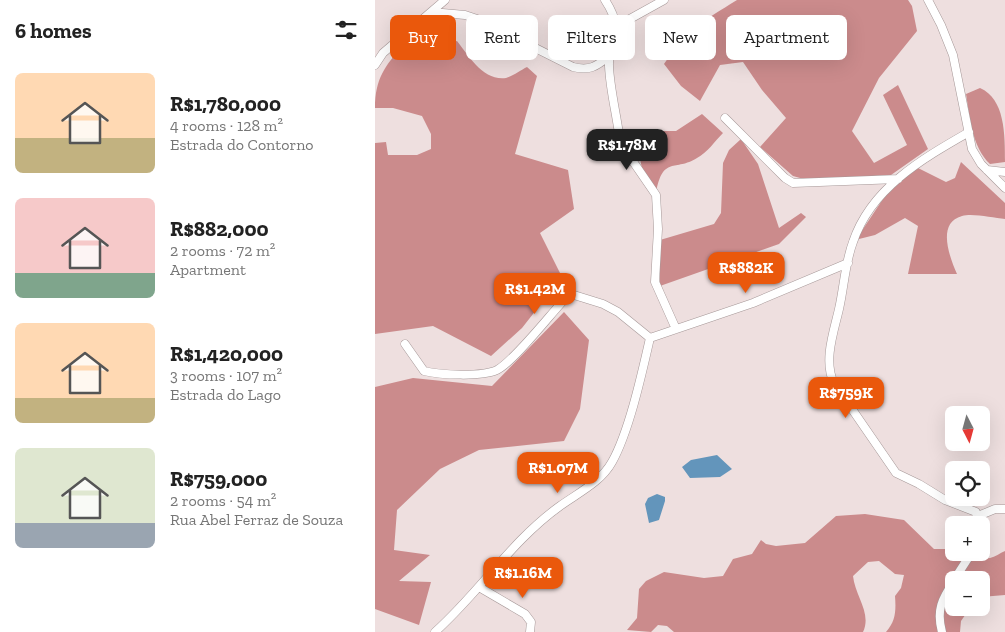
<!DOCTYPE html>
<html lang="en">
<head>
<meta charset="utf-8">
<style>
	body { margin:0; font-family:"Zilla Slab",serif; background:#f2f2f2; color:#222; height:100vh; display:flex; flex-direction:column; font-size:19px; white-space:nowrap }
	* { box-sizing:border-box; margin:0 }
	p { font-size:16px; color:#767676 }
	.icon { flex:none; width:28px; height:28px; fill:none; stroke:currentColor; stroke-width:2; stroke-linecap:round; stroke-linejoin:round }
	.map { position:relative; flex:1; overflow:hidden }
	.details { display:flex; flex-direction:column; background:#fff; width:375px }
	.details>* { flex:none }
	.hud { position:absolute; left:15px; top:15px; width:475px; height:45px; display:flex; gap:10px }
	.needle { width:32px; rotate:174deg }
	.controls { position:absolute; left:570px; top:406px; display:grid; gap:10px }
	.controls a { display:grid; place-items:center; width:45px; height:45px; border-radius:8px; background:#fff; box-shadow:0 5px 20px #0002; font-size:25px }
	.price { position:absolute; translate:-50% -42px; padding:0 11px; border-radius:10px; background:#ea580c; color:#fff; font-size:16px; line-height:32px; filter:drop-shadow(0 1px 2px #0008) }
	.price::after { content:''; position:absolute; left:50%; top:30px; width:15px; height:11px; margin-left:-8px; background:inherit; clip-path:polygon(0 0,100% 0,50% 100%) }
	.price.on { background:#222; color:#fff }
	ul { padding:0; list-style:none }
	li { display:flex; align-items:center; gap:15px; height:125px; padding:0 15px }
	li span { display:grid; place-items:center; flex:none; width:140px; height:100px; border-radius:8px; color:#555 }
	li>.icon { margin-inline-start:auto }
	span .icon { width:60px; height:60px; fill:#fffc; stroke-width:1 }
	li b { font-size:21px }
	h2 { display:flex; justify-content:space-between; align-items:center; height:60px; padding:0 15px; font-size:21px }
	.pill { padding:0 18px; border-radius:8px; background:#fff; box-shadow:0 5px 20px #0002; font-size:18px; line-height:45px }
	.pill.on { background:#ea580c; color:#fff }
	main { display:flex; flex:1; min-height:0 }
	.map>svg:first-child { display:block }
	.forest { fill:#cb8b8c }
	.water { fill:#6395bb }
	.lines { fill:none; stroke-linecap:round; stroke-linejoin:round }
	.minor-casing { stroke:#a69898; stroke-width:9 }
	.minor { stroke:#fff; stroke-width:8 }
</style>
</head>
<body>
<main>
<section class="details">
<h2>6 homes<svg class="icon" aria-label="filters" viewBox="0 0 24 24"><path d="M4 7h16M4 17h16"/><circle cx="9" cy="7" r="2"/><circle cx="15" cy="17" r="2"/></svg></h2>
<ul>
<li><span style="background:linear-gradient(#ffd9b3 65%,#c2b280 0)"><svg class="icon" aria-label="home" viewBox="0 0 24 24"><path d="M3 11l9-7 9 7M6 9v11h12V9"/></svg></span><div><b>R$1,780,000</b><p>4 rooms · 128 m²</p><p>Estrada do Contorno</p></div></li>
<li><span style="background:linear-gradient(#f6c9c9 75%,#7fa58c 0)"><svg class="icon" aria-label="home" viewBox="0 0 24 24"><path d="M3 11l9-7 9 7M6 9v11h12V9"/></svg></span><div><b>R$882,000</b><p>2 rooms · 72 m²</p><p>Apartment</p></div></li>
<li><span style="background:linear-gradient(#ffd9b3 75%,#c2b280 0)"><svg class="icon" aria-label="home" viewBox="0 0 24 24"><path d="M3 11l9-7 9 7M6 9v11h12V9"/></svg></span><div><b>R$1,420,000</b><p>3 rooms · 107 m²</p><p>Estrada do Lago</p></div></li>
<li><span style="background:linear-gradient(#dfe7d0 75%,#9aa5b1 0)"><svg class="icon" aria-label="home" viewBox="0 0 24 24"><path d="M3 11l9-7 9 7M6 9v11h12V9"/></svg></span><div><b>R$759,000</b><p>2 rooms · 54 m²</p><p>Rua Abel Ferraz de Souza</p></div></li>
</ul>
</section>
<div class="map">
<svg width="630" height="632" viewBox="0 0 630 632">
	<rect width="100%" height="100%" fill="#eedfdf"/>
	<path class="forest" d="M362,0H533L537,6L542,31L504,78L477,131L499,163L532,145L508,95L523,85L553,149L516,175L432,180L418,176L385,147L411,118L387,90L368,62L345,65L325,101L306,86L289,64C312,30 328,21 362,0Z
		M82,41C94,56 108,81 131,78C138,76 146,70 152,67L162,76L140,154L193,170L199,209L165,233L187,277L147,328L116,356L58,326L0,334V143L11,142L13,155H42L56,149V134L47,116L18,108H0C0,79 10,66 28,45L43,43L60,46Z
		M605,88C630,99 630,134 630,162L615,164C597,147 595,118 591,94Z
		M327,114L348,133C340,141 332,153 322,158C300,172 288,155 281,193L267,169L263,147L285,156L288,151L281,137L284,131H301Z
		M366,139L383,164L404,228L426,213L431,217L404,244L285,286V240L339,224L346,213L348,163L354,150Z
		M586,162L630,203V219C618,218 598,213 587,216C561,223 575,258 582,274H533L543,226L530,218L500,235L484,239V235L510,196L541,167L571,182L580,178Z
		M189,312L214,340L205,409L189,441L104,450L65,469L22,510L19,550L55,555L24,581L56,582L44,625L0,609V387L38,378L117,386Z
		M490,514L529,520L559,549H579V552C591,553 605,560 615,558C620,557 625,553 630,551V595L606,597V580H579V608H595L586,621L585,632H511C521,621 521,610 520,596L526,588L529,575L520,574L504,561L493,562L478,576C480,596 497,613 488,632H299L292,626L283,625L276,632L252,630L262,618L264,589L271,581L289,572L329,578L348,576L358,559L377,554L386,540L391,544L401,546L430,543L461,516Z"/>
	<path class="water" d="M342,455L357,469L345,477L315,478L307,467L316,460Z
		M282,494L290,497V501L284,520L274,523L270,504L273,498Z"/>
	<g class="lines">
		<g class="minor-casing">
			<path id="minor" d="M230,0C251,32 233,36 234,66C235,89 241,112 244,134L246,144L281,195L283,229L280,282L301,329
				M553,0L566,25L578,55L597,149L606,164L630,188
				M56,12L70,0
				M241,32L253,20L289,0
				M0,65L8,53L56,12L90,15L105,20L198,67C214,71 221,67 234,56
				M350,118L410,178L418,183L523,179
				M594,132C547,159 496,188 478,242C470,263 469,287 464,309C459,331 448,361 459,383L521,473L544,484L570,500L601,512L603,525
				M612,170L630,172
				M275,338L378,303L473,263
				M30,344L49,371C65,375 107,377 122,370C139,361 174,316 189,300L199,295L228,304L243,312L275,338
				M603,516L620,509H630
				M579,580L597,552
				M104,587L150,614L156,622L155,632
				M60,632C105,592 136,541 185,506C203,493 226,482 237,462C254,432 267,373 275,338
				M567,632C561,610 567,599 579,581"/>
		</g>
		<use href="#minor" class="minor"/>
	</g>
</svg>
<div class="controls">
<a><svg class="needle" viewBox="-14 -14 28 28"><path d="M0-13l5 13h-10z" fill="#e53935"/><path d="M0 13l5-13h-10z" fill="#767676"/></svg></a>
<a><svg class="icon" aria-label="locate" viewBox="0 0 24 24"><circle cx="12" cy="12" r="6"/><path d="M12 2v4M12 18v4M2 12h4M18 12h4"/></svg></a>
<a>+</a>
<a>−</a>
</div>
<b class="price on" style="left:252px;top:171px">R$1.78M</b>
<b class="price" style="left:371px;top:294px">R$882K</b>
<b class="price" style="left:160px;top:315px">R$1.42M</b>
<b class="price" style="left:471px;top:419px">R$759K</b>
<b class="price" style="left:183px;top:494px">R$1.07M</b>
<b class="price" style="left:148px;top:599px">R$1.16M</b>
<div class="hud">
<a class="pill on">Buy</a>
<a class="pill">Rent</a>
<a class="pill">Filters</a>
<a class="pill">New</a>
<a class="pill">Apartment</a>
</div>
</div>
</main>
</body>
</html>
